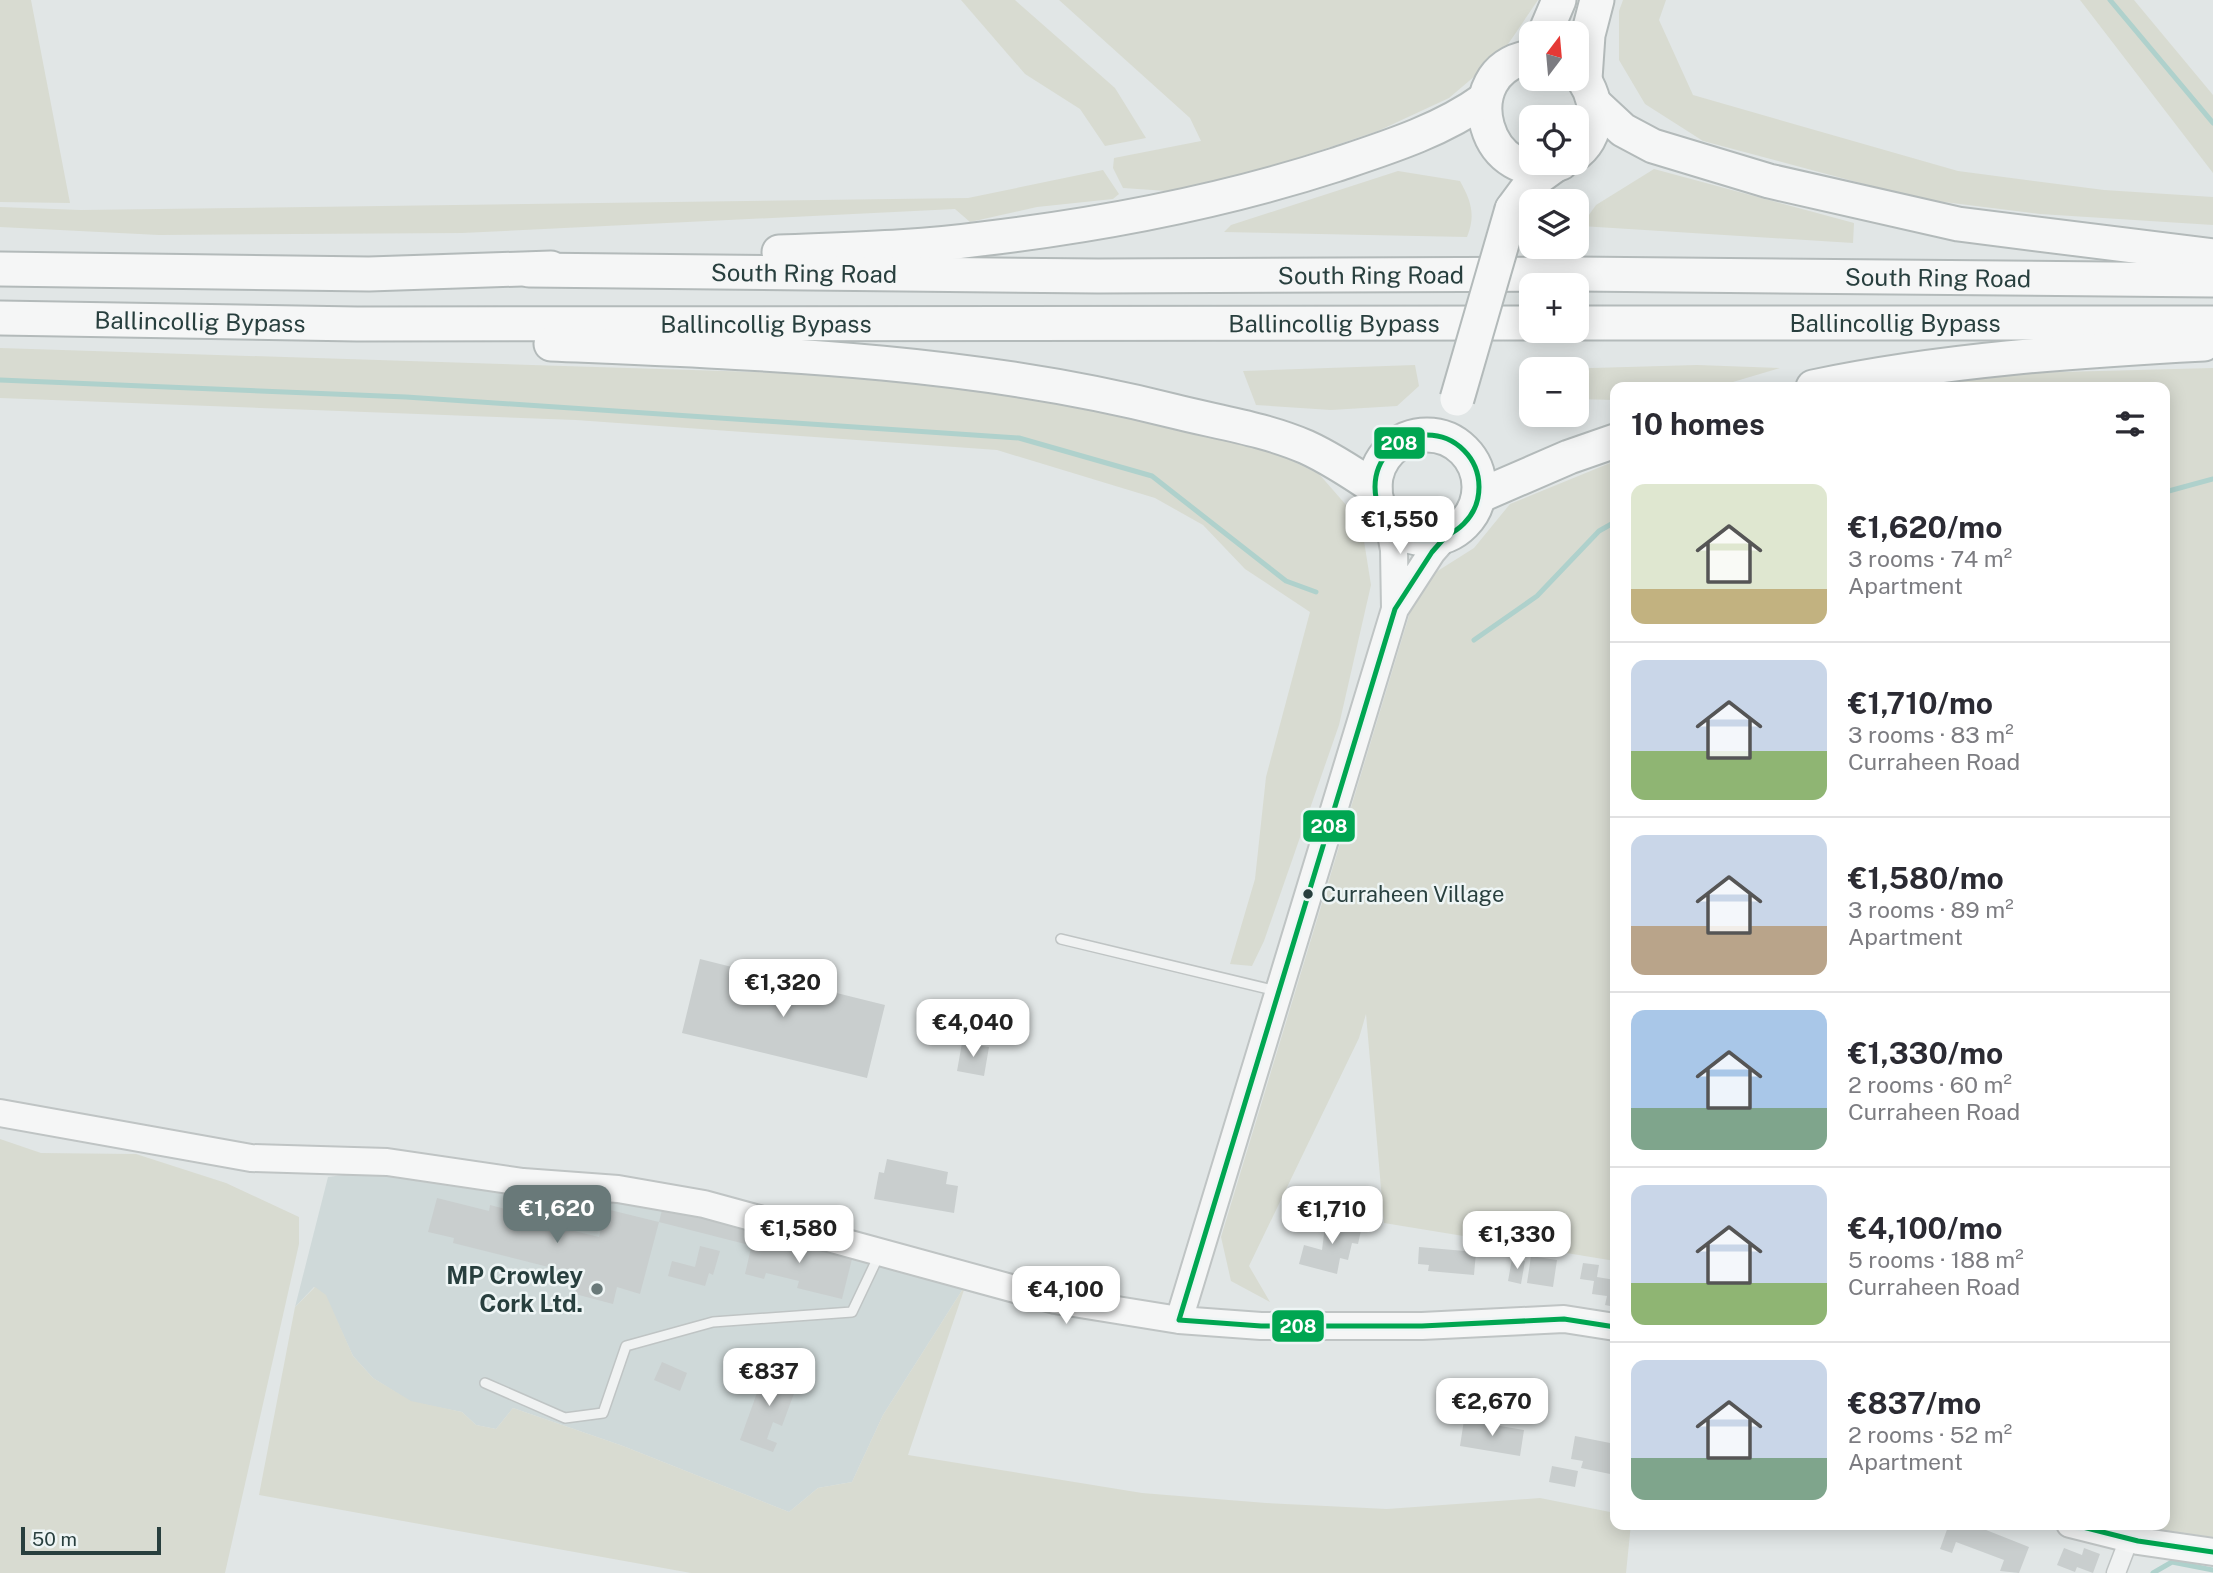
<!DOCTYPE html>
<html lang="en">
<head>
<meta charset="utf-8">
<style>
	body { margin:0; font-family:"Public Sans",sans-serif; background:#f7f7f7; color:#2b2b33; height:100vh; display:flex; flex-direction:column; font-size:26px; white-space:nowrap }
	* { box-sizing:border-box; margin:0 }
	p { font-size:23px; color:#7c7c81 }
	.icon { flex:none; width:38px; height:38px; fill:none; stroke:currentColor; stroke-width:2; stroke-linecap:round; stroke-linejoin:round }
	.map { position:relative; flex:1; overflow:hidden }
	.side { position:absolute; left:1610px; top:382px; width:560px; height:1148px; display:flex; flex-direction:column; background:#fff; border-radius:14px; box-shadow:0 4px 18px #0003 }
	.side>* { flex:none }
	.needle { width:46px; rotate:16deg }
	.buttons { position:absolute; left:1519px; top:21px; display:grid; gap:14px }
	.buttons a { display:grid; place-items:center; width:70px; height:70px; border-radius:14px; background:#fff; box-shadow:0 4px 18px #0003; font-size:35px }
	.scale { position:absolute; left:21px; bottom:18px; width:140px; box-sizing:border-box; padding-left:7px; border:4px solid #283f3e; border-top:0; font-size:19px; line-height:24px; white-space:nowrap; color:#283f3e; -webkit-text-stroke:5px #eef5f5; paint-order:stroke }
	.price { position:absolute; translate:-50% -60px; padding:0 16px; border-radius:14px; background:#fff; color:#222; font-size:23px; line-height:46px; filter:drop-shadow(0 2px 4px #0008) }
	.price::after { content:''; position:absolute; left:50%; top:42px; width:21px; height:16px; margin-left:-10px; background:inherit; clip-path:polygon(0 0,100% 0,50% 100%) }
	.price.current { background:#697979; color:#fff }
	ul { padding:0; list-style:none }
	li { display:flex; align-items:center; gap:21px; height:175px; padding:0 21px }
	li+li { border-top:2px solid #e1e1e2 }
	li span { display:grid; place-items:center; flex:none; width:196px; height:140px; border-radius:14px; color:#555 }
	li>.icon { margin-inline-start:auto }
	span .icon { width:84px; height:84px; fill:#fffc; stroke-width:1 }
	li b { font-size:30px }
	h2 { display:flex; justify-content:space-between; align-items:center; height:84px; padding:0 21px; font-size:30px }
	.map>svg:first-child { display:block }
	.built { fill:#cfd9d9 }
	.green { fill:#d8dbd1 }
	.lines { fill:none; stroke-linecap:round; stroke-linejoin:round }
	.stream { stroke:#afd1cc; stroke-width:5 }
	.building { fill:#c9cece }
	.lane-casing { stroke:#bfc4c4; stroke-width:12 }
	.street-casing { stroke:#bfc4c4; stroke-width:21 }
	.secondary-casing { stroke:#bfc4c4; stroke-width:30 }
	.highway-casing { stroke:#b3baba; stroke-width:37 }
	.lane { stroke:#f0f2f2; stroke-width:9 }
	.street { stroke:#f0f2f2; stroke-width:18 }
	.secondary { stroke:#f5f6f6; stroke-width:26 }
	.highway { stroke:#f5f6f6; stroke-width:33 }
	.highway-bridge-casing { stroke:#b3baba; stroke-width:37; stroke-linecap:butt }
	.highway-bridge { stroke:#f5f6f6; stroke-width:33 }
	.bus-1-casing { stroke:#eef5f5; stroke-width:10 }
	.bus-1 { stroke:#00a651; stroke-width:5 }
	.bus-dot { fill:#283f3e; stroke:#eef5f5; stroke-width:2.5 }
	.poi-dot { fill:#697979; stroke:#eef5f5; stroke-width:2.5 }
	.labels { text-anchor:middle; dominant-baseline:central; stroke-width:5; stroke-linejoin:round; paint-order:stroke }
	.bus-label { font-size:22px; fill:#283f3e; stroke:#eef5f5; text-anchor:start }
	.street-label { font-size:24px; fill:#283f3e; stroke:#eef5f5 }
	.poi-label { font-size:24px; font-weight:bold; fill:#283f3e; stroke:#eef5f5; text-anchor:end }
	.line-badge { stroke:#eef5f5; stroke-width:2.5 }
	.badge-label { font-size:19px; text-anchor:middle; font-weight:bold; fill:#fff }
</style>
</head>
<body>
<div class="map">
<svg width="2213" height="1573" viewBox="0 0 2213 1573">
	<rect width="100%" height="100%" fill="#e1e6e6"/>
	<path class="built" d="M372,1171L664,1202L966,1284L883,1415L852,1482L818,1488L789,1512L623,1446L513,1408L496,1429L476,1425L462,1412L411,1402L373,1378L353,1356L325,1295L314,1287L295,1307L328,1177Z"/>
	<path class="green" d="M0,0H31L70,203L0,202Z
		M961,0H1015L1115,88L1146,138L1105,146L1080,109L1025,74Z
		M1059,0H1538L1502,53L1449,98L1378,131L1256,172L1167,191L1123,188L1113,168L1114,158L1201,141L1190,118Z
		M1623,0H1666L1659,20L1693,95L1958,171L2104,190L2213,197V225L2040,214L1920,199L1703,141L1645,104L1619,60V11Z
		M2080,0H2134L2213,95V173Z
		M1654,169L1854,223L1853,243L1581,226L1596,205Z
		M1103,170L1119,194L1113,199L1037,207L970,222L955,209L462,233L159,235L0,227V207L81,210L968,198Z
		M1398,171L1460,181C1471,201 1476,215 1467,237L1224,232L1231,225Z
		M0,348L847,375L1059,399L1274,452L1319,474L1361,522L1371,585L1339,725L1264,941L1252,966L1230,964L1255,879L1266,777L1310,612L1245,569L1203,525L1155,498L997,450L576,420L0,398Z
		M1415,365L1419,386L1397,406L1331,410L1256,405L1243,371Z
		M1697,365L1780,368L1716,387H1615V400L1577,399V369H1557Z
		M2213,368V1537L2112,1524H2165V387H1900L1952,375Z
		M1615,461V1261L1384,1223L1366,1014L1359,1038L1249,1266L1270,1302L1231,1281L1221,1237L1414,599L1436,572L1474,548L1510,504Z
		M0,1139L41,1153L136,1154L226,1183L299,1217V1244L225,1573H0Z
		M966,1284L908,1455L1142,1493L1266,1503L1387,1509L1540,1498L1615,1513V1524H1631L1626,1573H691L259,1495L295,1307L315,1287L326,1295L353,1356L373,1378L411,1401L462,1412L476,1425L496,1429L513,1408L623,1446L789,1512L818,1488L852,1482L883,1415Z"/>
	<g class="lines">
		<path class="stream" d="M2110,0L2213,123
			M0,380L406,397L1019,438L1152,476L1286,581L1316,592
			M2165,492L2213,479
			M1474,640L1537,596L1599,531L1615,522
			M2153,1573L2172,1562L2213,1570"/>
	</g>
	<path class="building" d="M700,959L885,1005L867,1078L682,1033Z
		M962,1043L989,1047L984,1076L957,1071Z
		M887,1159L948,1172L946,1184L958,1186L954,1213L874,1199L879,1172L884,1173Z
		M437,1198L489,1211L490,1205L525,1214L524,1219L599,1237L606,1209L659,1222L640,1294L617,1287L613,1304L575,1294L580,1275L453,1243L454,1238L428,1232Z
		M663,1206L753,1229L749,1245L659,1222Z
		M1326,1218L1362,1226L1358,1244L1352,1243L1348,1260L1340,1258L1337,1274L1299,1264L1304,1245L1322,1250Z
		M755,1231L782,1237L781,1242L852,1259L842,1299L797,1288L799,1281L766,1273L764,1279L745,1274Z
		M700,1246L720,1251L713,1275L709,1273L705,1286L668,1276L672,1261L695,1267Z
		M1419,1247L1476,1252L1474,1275L1428,1271L1429,1265L1418,1264Z
		M1531,1256L1557,1260L1553,1287L1527,1283Z
		M1512,1259L1525,1261L1521,1284L1508,1281Z
		M1583,1263L1599,1265L1597,1277L1615,1280V1307L1605,1305L1607,1296L1592,1294L1594,1281L1580,1279Z
		M662,1362L687,1373L680,1391L654,1380Z
		M766,1368L799,1380L782,1426L773,1422L767,1439L777,1443L773,1452L740,1440Z
		M1464,1420L1524,1430L1520,1456L1460,1446Z
		M1575,1436L1615,1444V1475L1581,1468L1583,1461L1571,1459Z
		M1552,1466L1578,1471L1575,1487L1549,1482Z
		M1949,1524H1971L2029,1547L2019,1573L2000,1571L2004,1560L1956,1542L1952,1553L1940,1549Z
		M2064,1548L2082,1555L2084,1548L2100,1554L2093,1573L2077,1567L2075,1572L2057,1565Z"/>
	<g class="lines">
		<g class="lane-casing">
			<path id="lane" d="M1061,939L1277,991
				M485,1383L565,1418L603,1413L626,1346L713,1322L852,1312L880,1253"/>
		</g>
		<g class="street-casing">
			<path id="street" d="M2116,1573L2129,1539"/>
		</g>
		<g class="secondary-casing">
			<path id="secondary" d="M1389,523L1394,550L1395,609
				M0,1113L251,1158L387,1162L523,1182L618,1189L704,1204L1055,1300L1179,1320L1261,1326H1422L1564,1319L1615,1327
				M1179,1320L1395,609L1432,552L1447,535
				M2070,1524L2138,1541L2213,1552"/>
		</g>
		<g class="highway-casing">
			<g id="highway">
				<path d="M1545,33L1559,0"/>
				<path d="M1531,57C1450,70 1486,194 1561,163"/>
				<path d="M1577,71C1598,94 1603,131 1577,153"/>
				<path d="M1585,79L1588,35L1597,0"/>
				<path d="M1595,104L1623,130L1653,146L1769,181L1958,224L2213,256"/>
				<path d="M1512,209L1532,182L1554,166"/>
				<path d="M779,252C847,249 915,248 981,239C1100,225 1221,202 1335,165C1386,148 1441,131 1485,99"/>
				<path d="M0,269L369,274L551,268"/>
				<path id="s1" d="M529,270L1098,276L1575,274L2213,280"/>
				<path id="s2" d="M0,318L357,324L1531,323"/>
				<path id="s3" d="M1577,323H2213"/>
				<path d="M551,344C760,353 969,359 1173,411C1216,422 1265,429 1306,447C1330,458 1353,473 1375,488"/>
				<path d="M1813,387C1942,360 2072,351 2204,344"/>
				<circle cx="1427" cy="487" r="52"/>
				<path d="M1479,496L1569,457L1615,441"/>
			</g>
		</g>
		<use href="#lane" class="lane"/>
		<use href="#street" class="street"/>
		<use href="#secondary" class="secondary"/>
		<use href="#highway" class="highway"/>
		<g class="highway-bridge-casing">
			<path id="highway-bridge" d="M1457,399L1512,209"/>
		</g>
		<use href="#highway-bridge" class="highway-bridge"/>
		<g class="bus-1-casing">
			<path id="bus-1" d="M1375 487a52 52 0 1 1 104 0a52 52 0 1 1-104 0Z
				M1447,535L1432,552L1395,609L1179,1320L1261,1326H1422L1564,1319L1615,1327
				M2071,1524L2138,1541L2213,1552"/>
		</g>
		<use href="#bus-1" class="bus-1"/>
	</g>
	<circle class="bus-dot" cx="1308" cy="894" r="6"/>
	<circle class="poi-dot" cx="597" cy="1289" r="7"/>
	<g class="labels">
		<g class="bus-label">
			<text x="1321" y="894">Curraheen Village</text>
		</g>
		<g class="street-label">
			<text stroke="none"><textPath href="#s1" startOffset="275">South Ring Road</textPath></text>
			<text stroke="none"><textPath href="#s1" startOffset="842">South Ring Road</textPath></text>
			<text stroke="none"><textPath href="#s1" startOffset="1409">South Ring Road</textPath></text>
			<text stroke="none"><textPath href="#s2" startOffset="200">Ballincollig Bypass</textPath></text>
			<text stroke="none"><textPath href="#s2" startOffset="766">Ballincollig Bypass</textPath></text>
			<text stroke="none"><textPath href="#s2" startOffset="1334">Ballincollig Bypass</textPath></text>
			<text stroke="none"><textPath href="#s3" startOffset="318">Ballincollig Bypass</textPath></text>
		</g>
		<g class="poi-label">
			<text x="583" y="1275">MP Crowley<tspan x="583" dy="28">Cork Ltd.</tspan></text>
		</g>
	</g>
	<g class="line-badge">
		<rect x="1373" y="426" width="53" height="34" rx="7" fill="#00a651"/>
		<rect x="1302" y="809" width="54" height="34" rx="7" fill="#00a651"/>
		<rect x="1271" y="1309" width="54" height="34" rx="7" fill="#00a651"/>
	</g>
	<g class="badge-label">
		<text x="1399" y="450">208</text>
		<text x="1329" y="833">208</text>
		<text x="1298" y="1333">208</text>
	</g>
</svg>
<div class="buttons">
<a><svg class="needle" viewBox="-14 -14 28 28"><path d="M0-13l5 13h-10z" fill="#e53935"/><path d="M0 13l5-13h-10z" fill="#7c7c81"/></svg></a>
<a><svg class="icon" aria-label="locate" viewBox="0 0 24 24"><circle cx="12" cy="12" r="6"/><path d="M12 2v4M12 18v4M2 12h4M18 12h4"/></svg></a>
<a><svg class="icon" aria-label="layers" viewBox="0 0 24 24"><path d="M12 4l9 5-9 5-9-5zM3 14l9 5 9-5"/></svg></a>
<a>+</a>
<a>−</a>
</div>
<div class="scale">50 m</div>
<b class="price" style="left:1400px;top:556px">€1,550</b>
<b class="price" style="left:783px;top:1019px">€1,320</b>
<b class="price" style="left:973px;top:1059px">€4,040</b>
<b class="price current" style="left:557px;top:1245px">€1,620</b>
<b class="price" style="left:1332px;top:1246px">€1,710</b>
<b class="price" style="left:799px;top:1265px">€1,580</b>
<b class="price" style="left:1517px;top:1271px">€1,330</b>
<b class="price" style="left:1066px;top:1326px">€4,100</b>
<b class="price" style="left:769px;top:1408px">€837</b>
<b class="price" style="left:1492px;top:1438px">€2,670</b>
<section class="side">
<h2>10 homes<svg class="icon" aria-label="filters" viewBox="0 0 24 24"><path d="M4 7h16M4 17h16"/><circle cx="9" cy="7" r="2"/><circle cx="15" cy="17" r="2"/></svg></h2>
<ul>
<li><span style="background:linear-gradient(#dfe7d0 75%,#c2b280 0)"><svg class="icon" aria-label="home" viewBox="0 0 24 24"><path d="M3 11l9-7 9 7M6 9v11h12V9"/></svg></span><div><b>€1,620/mo</b><p>3 rooms · 74 m²</p><p>Apartment</p></div></li>
<li><span style="background:linear-gradient(#c9d6e8 65%,#8fb573 0)"><svg class="icon" aria-label="home" viewBox="0 0 24 24"><path d="M3 11l9-7 9 7M6 9v11h12V9"/></svg></span><div><b>€1,710/mo</b><p>3 rooms · 83 m²</p><p>Curraheen Road</p></div></li>
<li><span style="background:linear-gradient(#c9d6e8 65%,#b9a48a 0)"><svg class="icon" aria-label="home" viewBox="0 0 24 24"><path d="M3 11l9-7 9 7M6 9v11h12V9"/></svg></span><div><b>€1,580/mo</b><p>3 rooms · 89 m²</p><p>Apartment</p></div></li>
<li><span style="background:linear-gradient(#a9c7e8 70%,#7fa58c 0)"><svg class="icon" aria-label="home" viewBox="0 0 24 24"><path d="M3 11l9-7 9 7M6 9v11h12V9"/></svg></span><div><b>€1,330/mo</b><p>2 rooms · 60 m²</p><p>Curraheen Road</p></div></li>
<li><span style="background:linear-gradient(#c9d6e8 70%,#8fb573 0)"><svg class="icon" aria-label="home" viewBox="0 0 24 24"><path d="M3 11l9-7 9 7M6 9v11h12V9"/></svg></span><div><b>€4,100/mo</b><p>5 rooms · 188 m²</p><p>Curraheen Road</p></div></li>
<li><span style="background:linear-gradient(#c9d6e8 70%,#7fa58c 0)"><svg class="icon" aria-label="home" viewBox="0 0 24 24"><path d="M3 11l9-7 9 7M6 9v11h12V9"/></svg></span><div><b>€837/mo</b><p>2 rooms · 52 m²</p><p>Apartment</p></div></li>
</ul>
</section>
</div>
</body>
</html>
